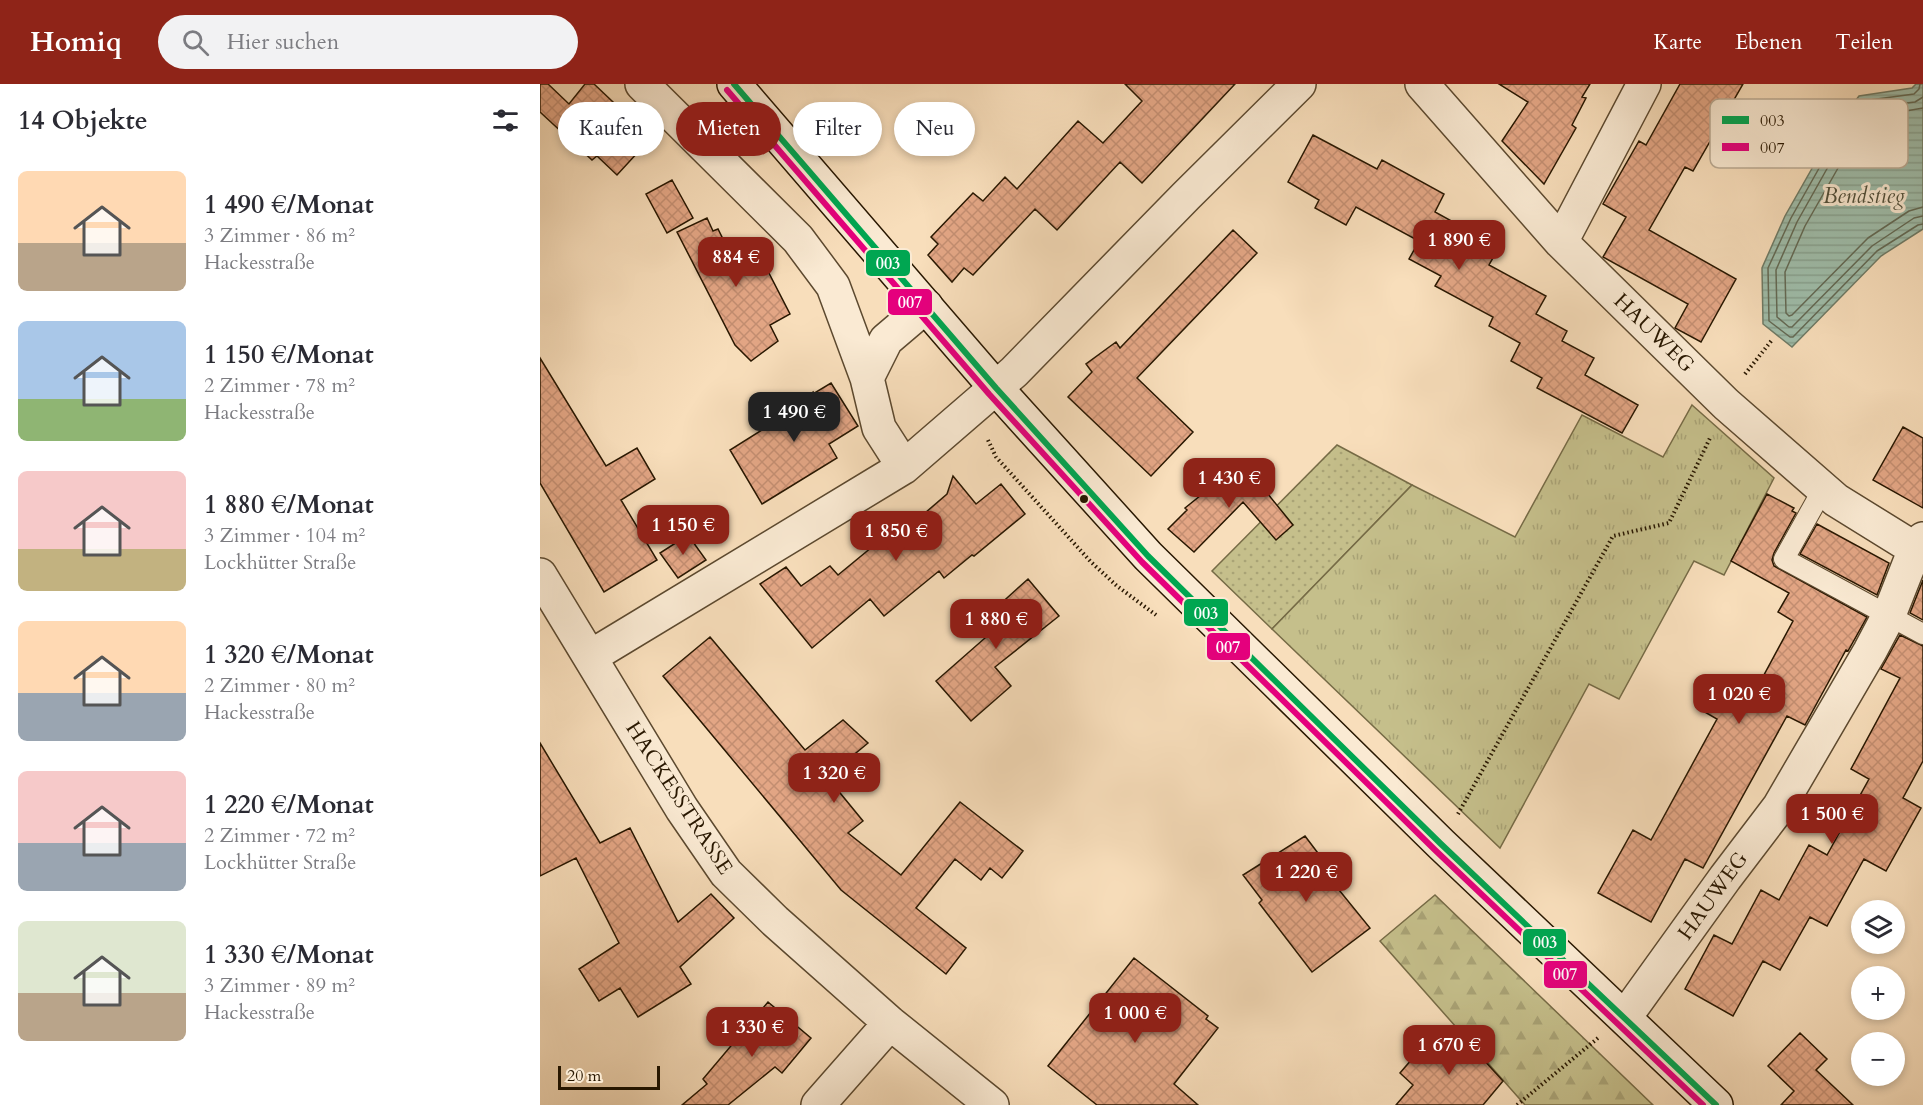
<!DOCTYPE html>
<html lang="de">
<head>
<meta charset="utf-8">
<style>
	body { margin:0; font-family:Cardo,serif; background:#f2f2f3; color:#2b2b33; height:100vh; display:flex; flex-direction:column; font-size:22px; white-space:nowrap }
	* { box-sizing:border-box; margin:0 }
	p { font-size:20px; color:#7c7c81 }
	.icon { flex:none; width:33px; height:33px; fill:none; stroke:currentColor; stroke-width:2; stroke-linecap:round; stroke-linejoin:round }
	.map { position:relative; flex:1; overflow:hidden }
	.panel { display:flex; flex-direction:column; background:#fff; width:540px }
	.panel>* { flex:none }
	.guide { position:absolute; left:18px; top:18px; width:570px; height:54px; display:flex; gap:12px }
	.buttons { position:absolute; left:1311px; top:816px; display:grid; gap:12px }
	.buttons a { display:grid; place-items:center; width:54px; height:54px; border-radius:50%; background:#fff; box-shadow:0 3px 9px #0003; font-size:30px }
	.scale { position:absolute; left:18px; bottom:15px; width:102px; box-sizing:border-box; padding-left:6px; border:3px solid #281700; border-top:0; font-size:16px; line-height:21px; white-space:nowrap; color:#281700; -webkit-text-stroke:4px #faead3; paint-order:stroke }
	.price { position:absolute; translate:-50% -51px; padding:0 14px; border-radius:12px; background:#8f2418; color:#fff; font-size:20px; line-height:39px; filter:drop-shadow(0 2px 3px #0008) }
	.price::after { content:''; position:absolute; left:50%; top:36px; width:18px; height:14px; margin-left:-9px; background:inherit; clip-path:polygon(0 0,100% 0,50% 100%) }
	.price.active { background:#222; color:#fff }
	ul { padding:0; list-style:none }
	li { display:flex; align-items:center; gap:18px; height:150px; padding:0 18px }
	li span { display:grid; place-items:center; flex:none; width:168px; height:120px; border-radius:9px; color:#555 }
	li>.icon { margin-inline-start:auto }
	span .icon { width:72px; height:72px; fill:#fffc; stroke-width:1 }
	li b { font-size:26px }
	h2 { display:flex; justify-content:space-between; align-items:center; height:72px; padding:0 18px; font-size:26px }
	.tag { padding:0 21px; border-radius:27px; background:#fff; box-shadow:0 3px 9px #0003; font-size:21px; line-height:54px }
	.tag.active { background:#8f2418; color:#fff }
	header { display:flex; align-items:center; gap:36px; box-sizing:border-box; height:84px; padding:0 30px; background:#8f2418; color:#fff }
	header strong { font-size:28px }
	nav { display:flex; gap:33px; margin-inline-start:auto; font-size:21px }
	.search { width:420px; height:54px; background:#f2f2f3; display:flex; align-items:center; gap:15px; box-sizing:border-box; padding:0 21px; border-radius:33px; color:#7c7c81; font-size:22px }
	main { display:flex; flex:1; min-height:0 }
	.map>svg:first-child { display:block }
	.grass { fill:url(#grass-dots); stroke:#766b46; stroke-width:1.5 }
	.forest { fill:url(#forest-firs); stroke:#766b46; stroke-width:1.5 }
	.park { fill:url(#park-tufts); stroke:#766b46; stroke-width:1.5 }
	.water { fill:url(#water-rules); stroke:#6f7b66; stroke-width:1.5 }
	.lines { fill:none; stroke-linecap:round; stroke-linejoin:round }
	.shore { stroke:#646a55; stroke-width:1.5 }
	.building { fill:url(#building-cross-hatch); stroke:#281700; stroke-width:1.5 }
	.lane-casing { stroke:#5c492f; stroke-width:22 }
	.street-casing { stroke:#5c492f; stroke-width:36 }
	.secondary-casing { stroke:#281700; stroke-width:36 }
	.path { stroke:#281700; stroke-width:4; stroke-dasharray:1.5 3; stroke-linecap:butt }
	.lane { stroke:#faead3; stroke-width:20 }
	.street { stroke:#faead3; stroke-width:33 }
	.secondary { stroke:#faead3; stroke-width:33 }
	.bus-1-casing { stroke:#faead3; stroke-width:10 }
	.bus-2-casing { stroke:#faead3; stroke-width:10 }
	.bus-1 { stroke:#00a651; stroke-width:6 }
	.bus-2 { stroke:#e5007d; stroke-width:6 }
	.bus-dot { fill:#281700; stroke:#faead3; stroke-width:2 }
	.labels { text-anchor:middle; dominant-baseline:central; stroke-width:6; stroke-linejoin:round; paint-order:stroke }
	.street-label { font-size:21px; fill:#281700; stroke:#faead3 }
	.water-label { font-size:22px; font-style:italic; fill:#52513c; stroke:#faead3 }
	.key { fill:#faead3; stroke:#bbab94; stroke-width:1.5 }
	.key-label { font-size:16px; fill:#281700 }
	.line-badge { stroke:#faead3; stroke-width:2 }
	.badge-label { font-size:16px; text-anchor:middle; font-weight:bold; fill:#fff }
</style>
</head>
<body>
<header>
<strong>Homiq</strong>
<div class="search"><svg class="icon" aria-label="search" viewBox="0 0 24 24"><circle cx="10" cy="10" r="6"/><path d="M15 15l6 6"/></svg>Hier suchen</div>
<nav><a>Karte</a><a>Ebenen</a><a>Teilen</a></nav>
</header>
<main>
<section class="panel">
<h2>14 Objekte<svg class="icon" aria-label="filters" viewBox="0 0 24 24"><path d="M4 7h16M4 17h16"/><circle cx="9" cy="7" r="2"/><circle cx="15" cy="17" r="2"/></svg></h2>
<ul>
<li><span style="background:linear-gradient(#ffd9b3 60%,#b9a48a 0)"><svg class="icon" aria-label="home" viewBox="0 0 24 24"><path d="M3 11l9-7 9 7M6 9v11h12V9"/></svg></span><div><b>1 490 €/Monat</b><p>3 Zimmer · 86 m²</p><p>Hackesstraße</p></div></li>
<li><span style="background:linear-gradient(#a9c7e8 65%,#8fb573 0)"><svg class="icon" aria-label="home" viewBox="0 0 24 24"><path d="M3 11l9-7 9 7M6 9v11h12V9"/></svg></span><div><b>1 150 €/Monat</b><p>2 Zimmer · 78 m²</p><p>Hackesstraße</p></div></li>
<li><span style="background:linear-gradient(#f6c9c9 65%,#c2b280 0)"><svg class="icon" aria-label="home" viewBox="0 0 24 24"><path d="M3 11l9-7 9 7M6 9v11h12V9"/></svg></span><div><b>1 880 €/Monat</b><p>3 Zimmer · 104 m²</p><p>Lockhütter Straße</p></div></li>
<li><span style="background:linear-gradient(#ffd9b3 60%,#9aa5b1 0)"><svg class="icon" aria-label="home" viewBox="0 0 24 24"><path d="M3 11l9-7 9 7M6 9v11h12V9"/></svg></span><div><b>1 320 €/Monat</b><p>2 Zimmer · 80 m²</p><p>Hackesstraße</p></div></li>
<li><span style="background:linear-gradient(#f6c9c9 60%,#9aa5b1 0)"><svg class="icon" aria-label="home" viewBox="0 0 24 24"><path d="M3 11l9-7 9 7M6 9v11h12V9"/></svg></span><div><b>1 220 €/Monat</b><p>2 Zimmer · 72 m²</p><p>Lockhütter Straße</p></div></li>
<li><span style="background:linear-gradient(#dfe7d0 60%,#b9a48a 0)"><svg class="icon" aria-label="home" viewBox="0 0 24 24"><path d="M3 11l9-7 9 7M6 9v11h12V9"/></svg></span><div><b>1 330 €/Monat</b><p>3 Zimmer · 89 m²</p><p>Hackesstraße</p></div></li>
</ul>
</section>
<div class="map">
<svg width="1383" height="1021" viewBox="0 0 1383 1021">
	<defs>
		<pattern id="grass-dots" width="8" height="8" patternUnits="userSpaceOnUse" patternTransform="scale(1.5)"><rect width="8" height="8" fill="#c5bf8b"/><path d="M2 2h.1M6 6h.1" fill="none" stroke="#a9a376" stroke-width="1.8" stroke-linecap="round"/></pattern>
		<pattern id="forest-firs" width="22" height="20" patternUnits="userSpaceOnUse" patternTransform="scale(1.5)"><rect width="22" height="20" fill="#c5bf8b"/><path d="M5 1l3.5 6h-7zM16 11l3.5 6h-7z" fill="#a9a376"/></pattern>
		<pattern id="park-tufts" width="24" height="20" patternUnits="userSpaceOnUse" patternTransform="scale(1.5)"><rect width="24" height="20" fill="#c5bf8b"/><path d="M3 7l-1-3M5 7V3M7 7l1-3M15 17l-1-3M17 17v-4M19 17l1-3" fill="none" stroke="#a9a376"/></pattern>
		<pattern id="water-rules" width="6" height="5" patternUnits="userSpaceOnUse" patternTransform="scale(1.5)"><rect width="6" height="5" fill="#9fbdaa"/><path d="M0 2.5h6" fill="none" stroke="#89a290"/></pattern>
		<pattern id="building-cross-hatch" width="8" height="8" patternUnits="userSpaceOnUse" patternTransform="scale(1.5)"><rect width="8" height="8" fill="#e3a685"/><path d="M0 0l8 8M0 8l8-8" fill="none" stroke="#c38e71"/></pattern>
	</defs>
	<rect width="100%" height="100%" fill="#f8debb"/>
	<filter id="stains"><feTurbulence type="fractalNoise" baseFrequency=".00333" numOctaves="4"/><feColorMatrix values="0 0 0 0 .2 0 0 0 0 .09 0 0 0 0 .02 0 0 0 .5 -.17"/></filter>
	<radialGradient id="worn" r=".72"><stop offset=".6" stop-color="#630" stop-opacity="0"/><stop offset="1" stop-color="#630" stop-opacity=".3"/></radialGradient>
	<path class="grass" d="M797,361L872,401L732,545L672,487Z"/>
	<path class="forest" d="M895,811L1113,1021H985L840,857Z"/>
	<path class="park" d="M1152,321L1234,394L1184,491L1154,477L1079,615L1049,600L960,764L732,545L872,401L975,453L1042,331L1123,373Z"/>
	<path class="water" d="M1376,0H1383V145L1341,172L1252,263L1223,240L1222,184L1245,132L1295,44L1319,12L1372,4Z"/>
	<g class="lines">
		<path class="shore" d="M1380,0L1379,5L1374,10L1322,17L1300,47L1251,134L1228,184L1229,237L1250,253H1253L1337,167L1378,141L1383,140
			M1383,13L1375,18L1327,24L1306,51L1257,138L1236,186L1237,233L1249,243H1252L1332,162L1374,134L1383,132
			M1383,24L1332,33L1314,56L1265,142L1245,188L1246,229L1249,232L1252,231L1328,154L1369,127L1383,123"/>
	</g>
	<path class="building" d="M0,0H8L29,20L45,0H54L111,54L77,91L57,72L52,76L0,28Z
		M585,0H695L602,99L580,78L517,146L495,125L433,191L424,184L412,198L388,171L398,160L391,153L433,109L443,117L465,93L477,105L538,37L563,59L602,17Z
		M959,0H1050L1042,13L1046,14L1032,41L1036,44L1004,100L962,57L988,18Z
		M1140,0H1203L1153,87L1145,83L1109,146L1196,195L1161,258L1135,244L1148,220L1063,173L1086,133L1063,120L1099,57L1106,61Z
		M773,51L837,85L842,76L904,110L895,128L926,145L921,155L954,172L949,181L1006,212L996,230L1027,247L1022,257L1054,274L1045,291L1098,321L1082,349L997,304L1002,294L971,277L980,259L949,242L953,233L895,202L901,192L869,175L879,157L816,123L806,141L775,124L779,116L748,98Z
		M132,96L153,134L127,149L106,110Z
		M167,134L173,147L178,145L185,159L189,156L198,171L215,162L250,230L230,241L238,257L211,277L195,261L137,148Z
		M693,146L717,169L597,294L653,348L611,392L528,313L552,288L546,280L576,258L580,264Z
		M0,274L66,382L97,364L115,395L81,416L117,476L64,508L0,399Z
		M291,299L318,342L289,360L297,374L222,420L190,366L222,346L220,342L273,308V310Z
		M1363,343L1383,354V424L1333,396Z
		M702,378L753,441L736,456L703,418L654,468L628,445L647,426L645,424Z
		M413,392L436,420L461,400L485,430L434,472L432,471L404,494L399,487L344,532L330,515L272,564L220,500L246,483L261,502L290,482L298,491L360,440L363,443L376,433L378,435L407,410Z
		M1227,410L1254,424L1252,427L1256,429L1234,469L1232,476L1234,482L1327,533L1308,567L1306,566L1265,641L1247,632L1163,784L1145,775L1111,838L1058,809L1093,746L1111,756L1177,635L1156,623L1172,592L1212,613L1253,537L1238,528L1249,509L1191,477Z
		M1277,440L1349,479L1337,511L1260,470Z
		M148,451L166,476L138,494L120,469Z
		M488,495L519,532L455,583L471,602L431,637L396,597L445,554L436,542Z
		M1383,496V536L1370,529Z
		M1360,551L1383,562V677L1363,714L1381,724L1346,787L1324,775L1287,842L1270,833L1240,886L1223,877L1193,932L1145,905L1174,851L1192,860L1221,806L1239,816L1269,761L1287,771L1329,695L1311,685L1360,594L1341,585Z
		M170,553L265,666L303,636L328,659L287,693L323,737L308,749L361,791L420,718L483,767L462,794L450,784L441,796L415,775L376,824L426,864L406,890L301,806L123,592Z
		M0,659L60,759L90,744L138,838L171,810L194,834L140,883L151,900L98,933L80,904L59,917L39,885L79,859L36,774L0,792Z
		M765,752L799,797L795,801L830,844L772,888L719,819L722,816L703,791Z
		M594,874L668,932L666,935L678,944L634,1000L658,1021H557L508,982Z
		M228,918L271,954L242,989L235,983L188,1021H142L167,1000L163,995Z
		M919,949L963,997L943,1021H856L873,1001L860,989L890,954L905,966Z
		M1260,949L1287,975L1276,986L1313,1021H1241L1254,1007L1228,982Z"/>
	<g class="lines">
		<g class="lane-casing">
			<path id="lane" d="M1283,405L1244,475L1383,550"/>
		</g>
		<g class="street-casing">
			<path id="street" d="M102,0L258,155L293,202L327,294L339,344L364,383
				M882,0L1021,158L1186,320L1296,416L1375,465L1383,468
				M1021,158L1104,0
				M327,294L346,256L386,222
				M0,491L142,725L186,789L235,837L350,939L452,1021
				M50,573L364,383L474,288L646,112L759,0
				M1085,933L1185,794L1239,723L1330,567L1349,531L1375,465L1383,455
				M278,1021L350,939"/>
		</g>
		<g class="secondary-casing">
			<path id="secondary" d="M194,0L456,304L608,472L901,760L1176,1021"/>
		</g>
		<path class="path" d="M1205,290L1232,256
			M448,356L456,373L551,478L577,502L616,531
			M918,730L1073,452L1129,439L1171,352
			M977,1021L1058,954"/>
		<use href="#lane" class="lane"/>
		<use href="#street" class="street"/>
		<use href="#secondary" class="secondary"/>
		<g class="bus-1-casing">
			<path id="bus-1" d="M194,0L456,304L608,472L901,760L1176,1021"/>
		</g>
		<g class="bus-2-casing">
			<path id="bus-2" d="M187,6L449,310L602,478L895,766L1163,1021"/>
		</g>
		<use href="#bus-1" class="bus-1"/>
		<use href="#bus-2" class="bus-2"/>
	</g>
	<circle class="bus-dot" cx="544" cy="415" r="5"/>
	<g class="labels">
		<g class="street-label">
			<text transform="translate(1114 249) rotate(44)">HAUWEG</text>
			<text transform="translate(139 714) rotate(57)">HACKESSTRASSE</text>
			<text transform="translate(1173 812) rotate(-54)">HAUWEG</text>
		</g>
		<g class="water-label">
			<text x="1324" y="112">Bendstieg</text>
		</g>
	</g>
	<rect x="1170" y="15" width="198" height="69" rx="9" class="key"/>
	<rect x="1182" y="32" width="27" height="8" fill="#00a651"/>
	<rect x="1182" y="59" width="27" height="8" fill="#e5007d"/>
	<g class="key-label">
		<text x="1220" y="42">003</text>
		<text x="1220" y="69">007</text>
	</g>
	<g class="line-badge">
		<rect x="325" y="165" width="46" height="28" rx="6" fill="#00a651"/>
		<rect x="347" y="204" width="46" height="28" rx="6" fill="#e5007d"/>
		<rect x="643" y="514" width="46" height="29" rx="6" fill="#00a651"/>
		<rect x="666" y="548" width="45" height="29" rx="6" fill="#e5007d"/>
		<rect x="982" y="844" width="45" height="29" rx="6" fill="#00a651"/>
		<rect x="1003" y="876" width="45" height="29" rx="6" fill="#e5007d"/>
	</g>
	<g class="badge-label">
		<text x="348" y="185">003</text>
		<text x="370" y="224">007</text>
		<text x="666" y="535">003</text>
		<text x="688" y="569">007</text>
		<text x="1005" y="864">003</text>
		<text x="1025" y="896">007</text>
	</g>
	<rect width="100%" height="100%" filter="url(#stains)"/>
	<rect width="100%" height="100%" fill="url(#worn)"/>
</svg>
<div class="buttons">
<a><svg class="icon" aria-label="layers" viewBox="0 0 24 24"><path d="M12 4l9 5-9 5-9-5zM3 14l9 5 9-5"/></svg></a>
<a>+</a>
<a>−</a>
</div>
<div class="scale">20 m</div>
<b class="price" style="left:919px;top:187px">1 890 €</b>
<b class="price" style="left:196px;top:204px">884 €</b>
<b class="price active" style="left:254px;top:359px">1 490 €</b>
<b class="price" style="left:689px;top:425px">1 430 €</b>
<b class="price" style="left:143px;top:472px">1 150 €</b>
<b class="price" style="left:356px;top:478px">1 850 €</b>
<b class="price" style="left:456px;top:566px">1 880 €</b>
<b class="price" style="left:1199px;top:641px">1 020 €</b>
<b class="price" style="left:294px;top:720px">1 320 €</b>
<b class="price" style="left:1292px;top:761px">1 500 €</b>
<b class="price" style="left:766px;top:819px">1 220 €</b>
<b class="price" style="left:595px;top:960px">1 000 €</b>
<b class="price" style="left:212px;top:974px">1 330 €</b>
<b class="price" style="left:909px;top:992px">1 670 €</b>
<div class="guide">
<a class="tag">Kaufen</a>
<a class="tag active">Mieten</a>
<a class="tag">Filter</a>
<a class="tag">Neu</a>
</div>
</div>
</main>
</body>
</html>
